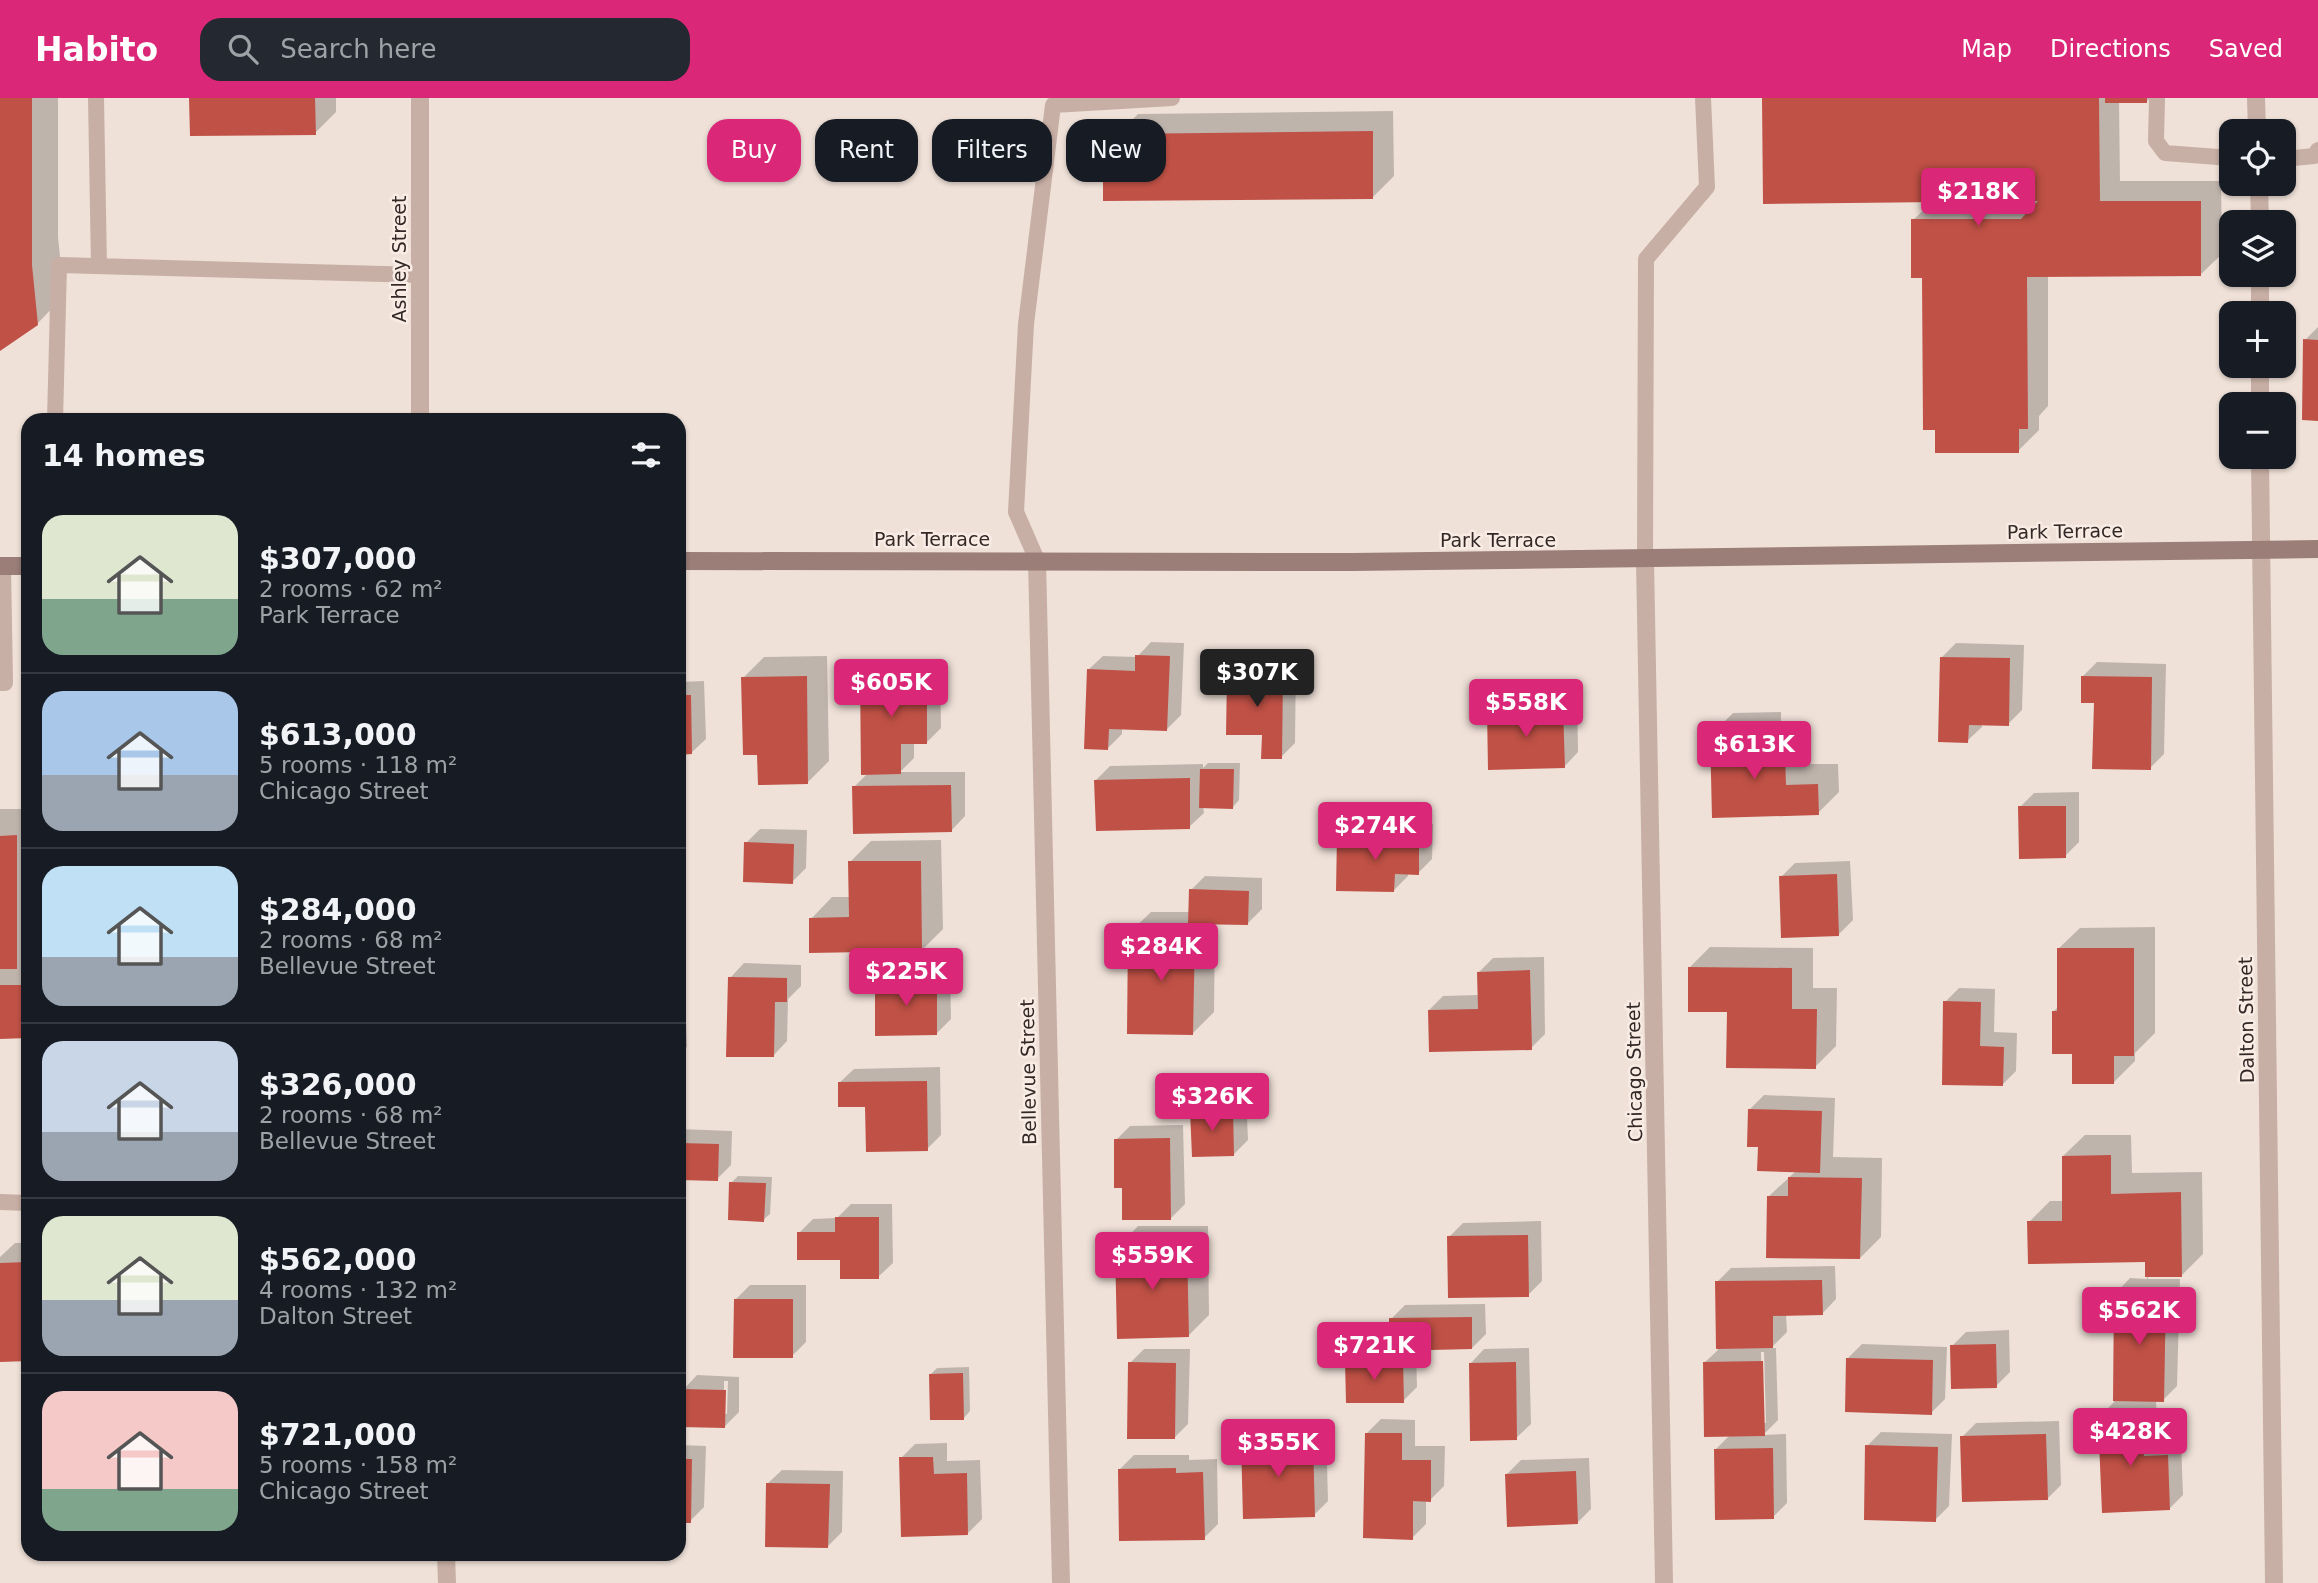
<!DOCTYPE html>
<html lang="en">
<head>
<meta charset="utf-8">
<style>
	body { margin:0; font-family:"DejaVu Sans",sans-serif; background:#242831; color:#f1f3f6; height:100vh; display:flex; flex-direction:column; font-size:26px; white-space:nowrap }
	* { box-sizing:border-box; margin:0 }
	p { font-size:23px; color:#9ea1a6 }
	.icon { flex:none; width:38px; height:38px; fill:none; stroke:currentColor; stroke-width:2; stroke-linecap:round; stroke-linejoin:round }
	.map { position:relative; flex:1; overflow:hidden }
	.sheet { position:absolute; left:21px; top:315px; width:665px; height:1148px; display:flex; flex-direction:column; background:#171b24; border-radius:21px; box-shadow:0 2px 5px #0004 }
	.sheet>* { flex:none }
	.guide { position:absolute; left:707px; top:21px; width:665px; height:63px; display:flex; gap:14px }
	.controls { position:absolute; left:2219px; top:21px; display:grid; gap:14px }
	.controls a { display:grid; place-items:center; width:77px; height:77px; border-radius:14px; background:#171b24; box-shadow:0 2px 5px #0004; font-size:35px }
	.price { position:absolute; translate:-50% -60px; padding:0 16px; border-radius:7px; background:#db2777; color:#fff; font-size:23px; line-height:46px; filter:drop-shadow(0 2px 4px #0008) }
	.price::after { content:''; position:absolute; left:50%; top:42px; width:21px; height:16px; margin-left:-10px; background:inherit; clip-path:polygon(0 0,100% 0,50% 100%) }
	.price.active { background:#222; color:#fff }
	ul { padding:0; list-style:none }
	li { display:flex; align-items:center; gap:21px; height:175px; padding:0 21px }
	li+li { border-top:2px solid #363941 }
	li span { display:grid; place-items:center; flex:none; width:196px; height:140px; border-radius:21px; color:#555 }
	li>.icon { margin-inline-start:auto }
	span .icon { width:84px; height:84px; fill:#fffc; stroke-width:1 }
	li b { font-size:30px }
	h2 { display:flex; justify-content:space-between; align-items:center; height:84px; padding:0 21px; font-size:30px }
	.chip { padding:0 24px; border-radius:21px; background:#171b24; box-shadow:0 2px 5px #0004; font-size:24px; line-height:63px }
	.chip.active { background:#db2777; color:#fff }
	header { display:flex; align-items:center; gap:42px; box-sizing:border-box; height:98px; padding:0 35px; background:#db2777; color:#fff }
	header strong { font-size:33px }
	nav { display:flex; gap:38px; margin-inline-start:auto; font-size:24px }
	.search { width:490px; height:63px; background:#242831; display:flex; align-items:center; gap:18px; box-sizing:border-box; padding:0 24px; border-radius:21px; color:#9ea1a6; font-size:26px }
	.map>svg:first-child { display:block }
	.shadow { fill:#0003; fill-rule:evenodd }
	.building { fill:#c05146 }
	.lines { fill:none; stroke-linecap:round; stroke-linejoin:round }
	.lane { stroke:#c7afa5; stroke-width:16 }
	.street { stroke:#c7afa5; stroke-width:18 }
	.secondary { stroke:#9a7e77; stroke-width:18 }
	.labels { text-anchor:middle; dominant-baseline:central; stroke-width:5; stroke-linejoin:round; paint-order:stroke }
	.street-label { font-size:19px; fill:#332826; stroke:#f8ece4 }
</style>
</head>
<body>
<header>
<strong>Habito</strong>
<div class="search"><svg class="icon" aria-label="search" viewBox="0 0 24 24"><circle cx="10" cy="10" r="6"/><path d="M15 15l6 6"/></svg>Search here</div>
<nav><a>Map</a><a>Directions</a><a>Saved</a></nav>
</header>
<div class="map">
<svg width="2318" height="1485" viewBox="0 0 2318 1485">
	<rect width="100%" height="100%" fill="#efe1d8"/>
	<path class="shadow" d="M0,0H58V139L64,198L37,226L0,251Z
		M191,0H336V14L315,35Z
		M1763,0H2150L2147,3H2119L2120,83H2221L2222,156L2200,177H2048V308L2039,318V332L2018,353L1924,179L1913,122L1933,103Z
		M1393,13L1394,78L1373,99L1104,53L1117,41V37L1138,16Z
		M2318,229V321L2305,242Z
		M1151,544L1184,545L1181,617L1167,631L1122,630V636L1108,650L1088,572L1103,558L1137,559Z
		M1956,545L2024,547L2022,612L2008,626H1982V629L1967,643L1942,559Z
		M827,558L829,663L808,684L759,655L743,580L764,559Z
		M876,561H940L941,630L927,644H914V660L900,674H965V718L951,733L854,689L868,675L862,575Z
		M1243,561L1296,562L1295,645L1281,659L1228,575Z
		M2097,564L2166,566L2164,656L2150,670L2096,603L2083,578Z
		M704,583L706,641L691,655H679V584Z
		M1577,596L1578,654L1564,669L1489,612L1503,598Z
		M1781,614V639L1805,638L1806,666H1838L1839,694L1818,715L1712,636L1733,615Z
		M1208,665H1240L1239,702L1233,709H1203L1204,715L1189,729L1096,682L1110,668L1203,666V670Z
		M2079,694V744L2065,758L2020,709L2034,695Z
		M0,711H28V857L25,860H28V939H0Z
		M1353,724L1433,726L1432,761L1418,775H1408V778L1394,792L1339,738Z
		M760,731L807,732L806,770L792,784L746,745Z
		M941,742L943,831L922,852L811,821L832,799H850V764L871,743Z
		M1850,763L1853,822L1838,837L1781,779L1795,765Z
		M1205,778L1262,780V811L1248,825L1215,824L1214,914L1193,935L1129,835L1151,814H1190L1191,792Z
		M2155,829V935L2135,955V963L2114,984L2074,954L2053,914L2058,909V851L2080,830Z
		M1710,849L1813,850V890H1837L1836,948L1815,969L1729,912L1689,870Z
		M1544,859L1545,936L1531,950L1429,912L1443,898L1479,897V874L1493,860Z
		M744,865L801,867V888L788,901L787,943L773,958L730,880Z
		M950,869L951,921L937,935L877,884L891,870Z
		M1959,890L1995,891L1994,934L2017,935L2016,973L2002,987L1945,904Z
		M679,902H685L687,949L679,956Z
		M940,969L941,1037L927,1051L839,985L854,971Z
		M1246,997L1248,1042L1234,1056L1192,1013L1206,999Z
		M1764,997L1835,1000L1833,1059L1882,1060L1881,1139L1860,1160L1768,1099L1796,1073L1760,1048L1750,1011Z
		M1183,1027L1185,1106L1171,1120L1123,1088L1116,1042L1130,1028Z
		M679,1031L732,1033L731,1067L717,1081L679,1080Z
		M2085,1037H2131L2132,1075L2202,1074L2203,1156L2182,1177H2148V1181H2180L2177,1288L2163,1302H2156L2158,1345L2181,1344L2183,1397L2169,1411L2099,1319L2114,1304L2116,1195L2130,1180L2147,1181V1162L2029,1124L2050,1103H2064L2063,1058Z
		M738,1078L772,1079L770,1116L763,1122L731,1085Z
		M851,1106H892L893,1165L878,1179L799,1135L813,1121L837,1120Z
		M1541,1123L1542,1183L1528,1197L1449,1139L1463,1125Z
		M679,1126H685L686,1162L679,1169Z
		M1138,1128H1208L1209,1217L1188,1238L1117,1150Z
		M15,1145H28V1262H0V1159Z
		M1835,1168L1836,1201L1822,1216H1786L1787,1234L1771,1250H1776L1778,1322L1763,1337L1786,1336L1787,1405L1773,1419L1715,1352L1730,1337L1704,1265L1718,1252L1717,1184L1731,1170ZM1761,1254H1764L1766,1325H1762Z
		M750,1187H806V1244L792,1258L735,1202Z
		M1485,1206L1486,1236L1472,1250L1416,1251L1417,1289L1403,1303L1347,1263L1361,1249H1391V1221L1405,1207Z
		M2009,1232L2010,1274L1996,1288L1952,1248L1966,1234Z
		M1862,1246L1947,1249L1945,1301L1931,1315L1848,1260Z
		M1529,1250L1531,1326L1516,1340L1470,1266L1484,1251Z
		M1144,1251H1190L1188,1326L1174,1340L1130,1265Z
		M969,1269L970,1313L964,1320L931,1276L937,1270Z
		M697,1277L739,1279V1314L725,1328L683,1292ZM724,1283H728L727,1316H724Z
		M1381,1321L1415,1322V1348H1445L1444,1388L1430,1402H1426V1426L1412,1440L1367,1335Z
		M2059,1323L2061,1387L2047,1401L1962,1339L1976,1325Z
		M1326,1328L1328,1403L1314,1417L1243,1343L1257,1329Z
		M1881,1334L1952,1336L1949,1408L1935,1422L1867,1348Z
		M947,1345V1363L980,1362L982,1421L968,1435L901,1360L915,1346Z
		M679,1347L706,1348L704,1409L690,1423H679Z
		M1134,1357H1189V1362L1217,1361L1218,1426L1204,1440L1120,1371Z
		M1589,1360L1591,1411L1577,1425L1507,1376L1521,1362Z
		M782,1372L843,1373L842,1434L828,1448L767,1386Z"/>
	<path class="building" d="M0,0H32V167L38,227L0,253Z
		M189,0H315L316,37L190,38Z
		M1762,0H2099L2100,103H2201V178L2027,179L2028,331H2019V355H1935V332H1923L1922,180H1911V121H2021L2038,103L1763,106Z
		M2105,0H2147V5H2105Z
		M1373,33V101L1103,103V52H1115V36Z
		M2303,241L2318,242V323L2302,322Z
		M1135,557L1170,558L1167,633L1109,631L1108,652L1084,651L1087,571L1135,573Z
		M1940,559L2010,560L2009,628L1969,627L1968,645L1938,644Z
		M927,574V646H901V676L861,677L860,575Z
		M1227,575H1283L1282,661H1261L1262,637H1226Z
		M807,578L808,686L758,687L757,657H743L741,579Z
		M2081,578L2152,579L2151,672L2092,671L2094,605H2081Z
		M28,581V681H25L23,582Z
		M679,597H691L692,656L679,657Z
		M1563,609L1565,670L1488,672L1487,611Z
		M1760,634L1761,659L1785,658L1786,687L1818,686L1819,717L1712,720L1710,635Z
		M1200,671H1234L1233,711L1199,710Z
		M1190,680V731L1096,733L1094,682Z
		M951,687L952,734L853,736L852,688Z
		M2018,708H2066V760L2019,761Z
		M17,737V871H0V738Z
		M1337,737L1419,739V777L1395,776L1394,794L1336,793Z
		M744,744L794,746L793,786L743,784Z
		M848,763H921L922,853L809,855V820L849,819Z
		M1837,776L1839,838L1781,840L1779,778Z
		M1189,791L1249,793L1248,827L1188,826Z
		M1128,834L1195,835L1193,937L1127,936Z
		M2057,850H2134V958H2114V986H2072V956H2052V913H2057Z
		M1688,869L1792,870V911H1817L1816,971L1726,970L1727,914H1688Z
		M1530,872L1532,952L1429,954L1428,912L1478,911L1477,874Z
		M728,879L787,880V904H775L774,959H726Z
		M875,883H937V937L875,938Z
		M0,887H28V940L0,941Z
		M1943,903L1981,904L1980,948L2004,949L2003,988L1942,987Z
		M927,983L928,1053L866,1054L865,1009H838V984Z
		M1233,1011L1234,1058L1192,1059L1190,1012Z
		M1748,1011L1822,1013L1820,1075L1757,1073L1758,1049H1747Z
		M1170,1040L1171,1122H1122V1090H1114V1041Z
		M679,1045L719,1046L718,1083L679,1082Z
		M2111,1057V1096L2181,1094L2182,1179H2145V1164L2028,1166L2027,1123H2062V1058Z
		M1788,1079L1862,1080L1860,1161L1766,1160L1767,1098H1788Z
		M729,1084L766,1085L764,1124L728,1122Z
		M835,1119H879V1181H840V1162H797V1134H835Z
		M1528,1137L1529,1199L1448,1200L1447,1138Z
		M1187,1148L1189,1239L1117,1241L1115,1149Z
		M28,1164V1263L0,1264V1165Z
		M1822,1182L1823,1217L1773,1218V1250L1716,1251L1715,1183Z
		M2114,1194H2166L2164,1304L2113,1303Z
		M734,1201H793V1260H733Z
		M1472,1219V1251L1389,1253V1220Z
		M1996,1246L1997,1290L1951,1291L1950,1247Z
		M1846,1260L1933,1262L1932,1317L1845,1314Z
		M1345,1262H1403L1404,1305H1346Z
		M1763,1263L1765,1338L1704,1339L1703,1264Z
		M1128,1264L1176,1265L1175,1341H1127Z
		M1516,1264L1517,1342L1470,1343L1469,1265Z
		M963,1275L964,1322H930L929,1276Z
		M681,1291L726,1292L725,1330L681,1329Z
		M2143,1316L2144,1358L2168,1357L2170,1412L2102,1415L2098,1318Z
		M1365,1335H1402V1362H1431V1404L1413,1403V1442L1363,1440Z
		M2046,1336L2048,1402L1962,1404L1960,1338Z
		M1313,1341L1315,1419L1243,1421L1241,1343Z
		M1865,1347L1938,1349L1936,1424L1864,1422Z
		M1773,1350L1774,1421L1715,1422L1714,1351Z
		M899,1359H933L934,1376L967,1375L968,1437L901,1439Z
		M679,1361H692L691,1425H679Z
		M1176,1370V1375L1203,1374L1205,1442L1119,1443L1118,1371Z
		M1576,1373L1578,1426L1507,1429L1505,1376Z
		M766,1385L830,1386L828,1450L765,1449Z"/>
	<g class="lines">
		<path class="lane" d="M96,0L99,168
			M2157,0L2156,43L2165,55L2231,60
			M2284,61L2314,58L2318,52
			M55,322L59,167L420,177
			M1037,462L1016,414L1026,226L1053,7L1172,0
			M1645,462L1646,161L1707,89L1703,0
			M0,585H5L3,468
			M0,1104L28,1105"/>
		<path class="street" d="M420,0V322
			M2256,0L2257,33
			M2259,86L2260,124
			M2260,177V215
			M2260,268V306
			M2260,359L2274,1485
			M1037,462L1061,1485
			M1645,462L1664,1485
			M446,1456L447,1485"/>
		<path class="secondary" d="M679,463L1352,464L2318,451
			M0,468H28"/>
	</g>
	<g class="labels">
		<g class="street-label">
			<text transform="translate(399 161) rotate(-90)">Ashley Street</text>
			<text transform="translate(2065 433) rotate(-1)">Park Terrace</text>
			<text x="932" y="441">Park Terrace</text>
			<text x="1498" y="442">Park Terrace</text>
			<text transform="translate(2246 922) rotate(-91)">Dalton Street</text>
			<text transform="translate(1028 974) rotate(-91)">Bellevue Street</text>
			<text transform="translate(1634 974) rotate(-91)">Chicago Street</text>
		</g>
	</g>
</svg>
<div class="controls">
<a><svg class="icon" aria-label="locate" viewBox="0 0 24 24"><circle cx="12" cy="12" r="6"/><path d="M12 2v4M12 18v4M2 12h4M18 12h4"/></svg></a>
<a><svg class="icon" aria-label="layers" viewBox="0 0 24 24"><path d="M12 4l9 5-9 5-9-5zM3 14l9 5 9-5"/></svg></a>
<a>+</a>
<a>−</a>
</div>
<b class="price" style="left:1978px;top:130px">$218K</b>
<b class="price active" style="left:1257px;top:611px">$307K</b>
<b class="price" style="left:891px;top:621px">$605K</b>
<b class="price" style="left:1526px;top:641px">$558K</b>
<b class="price" style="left:1754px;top:683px">$613K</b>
<b class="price" style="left:1375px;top:764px">$274K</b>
<b class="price" style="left:1161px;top:885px">$284K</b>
<b class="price" style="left:906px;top:910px">$225K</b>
<b class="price" style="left:1212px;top:1035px">$326K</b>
<b class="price" style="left:1152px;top:1194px">$559K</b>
<b class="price" style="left:2139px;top:1249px">$562K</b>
<b class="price" style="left:1374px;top:1284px">$721K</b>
<b class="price" style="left:2130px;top:1370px">$428K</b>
<b class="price" style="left:1278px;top:1381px">$355K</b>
<div class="guide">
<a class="chip active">Buy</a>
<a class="chip">Rent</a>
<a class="chip">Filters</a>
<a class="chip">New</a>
</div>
<section class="sheet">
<h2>14 homes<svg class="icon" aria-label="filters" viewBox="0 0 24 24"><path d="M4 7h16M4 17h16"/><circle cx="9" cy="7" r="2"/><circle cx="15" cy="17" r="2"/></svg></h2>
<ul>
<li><span style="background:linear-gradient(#dfe7d0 60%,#7fa58c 0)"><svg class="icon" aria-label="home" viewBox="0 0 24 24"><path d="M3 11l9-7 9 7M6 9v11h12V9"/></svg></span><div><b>$307,000</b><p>2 rooms · 62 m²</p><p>Park Terrace</p></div></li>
<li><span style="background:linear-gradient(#a9c7e8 60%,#9aa5b1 0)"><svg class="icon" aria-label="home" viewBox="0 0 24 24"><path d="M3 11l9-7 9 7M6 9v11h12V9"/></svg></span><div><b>$613,000</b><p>5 rooms · 118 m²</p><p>Chicago Street</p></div></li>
<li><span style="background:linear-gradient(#bfe0f5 65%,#9aa5b1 0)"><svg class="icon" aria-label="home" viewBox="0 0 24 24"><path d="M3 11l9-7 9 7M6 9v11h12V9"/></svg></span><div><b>$284,000</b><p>2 rooms · 68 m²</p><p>Bellevue Street</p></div></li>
<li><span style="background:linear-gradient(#c9d6e8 65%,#9aa5b1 0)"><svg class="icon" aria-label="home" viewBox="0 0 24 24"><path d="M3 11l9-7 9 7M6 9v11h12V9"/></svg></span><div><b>$326,000</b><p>2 rooms · 68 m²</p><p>Bellevue Street</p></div></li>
<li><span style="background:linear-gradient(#dfe7d0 60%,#9aa5b1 0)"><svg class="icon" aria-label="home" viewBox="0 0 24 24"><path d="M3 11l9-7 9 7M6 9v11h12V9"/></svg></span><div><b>$562,000</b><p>4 rooms · 132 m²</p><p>Dalton Street</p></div></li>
<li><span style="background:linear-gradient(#f6c9c9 70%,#7fa58c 0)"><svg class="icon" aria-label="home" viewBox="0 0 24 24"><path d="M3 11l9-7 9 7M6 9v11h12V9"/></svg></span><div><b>$721,000</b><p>5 rooms · 158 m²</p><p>Chicago Street</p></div></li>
</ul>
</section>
</div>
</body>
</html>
